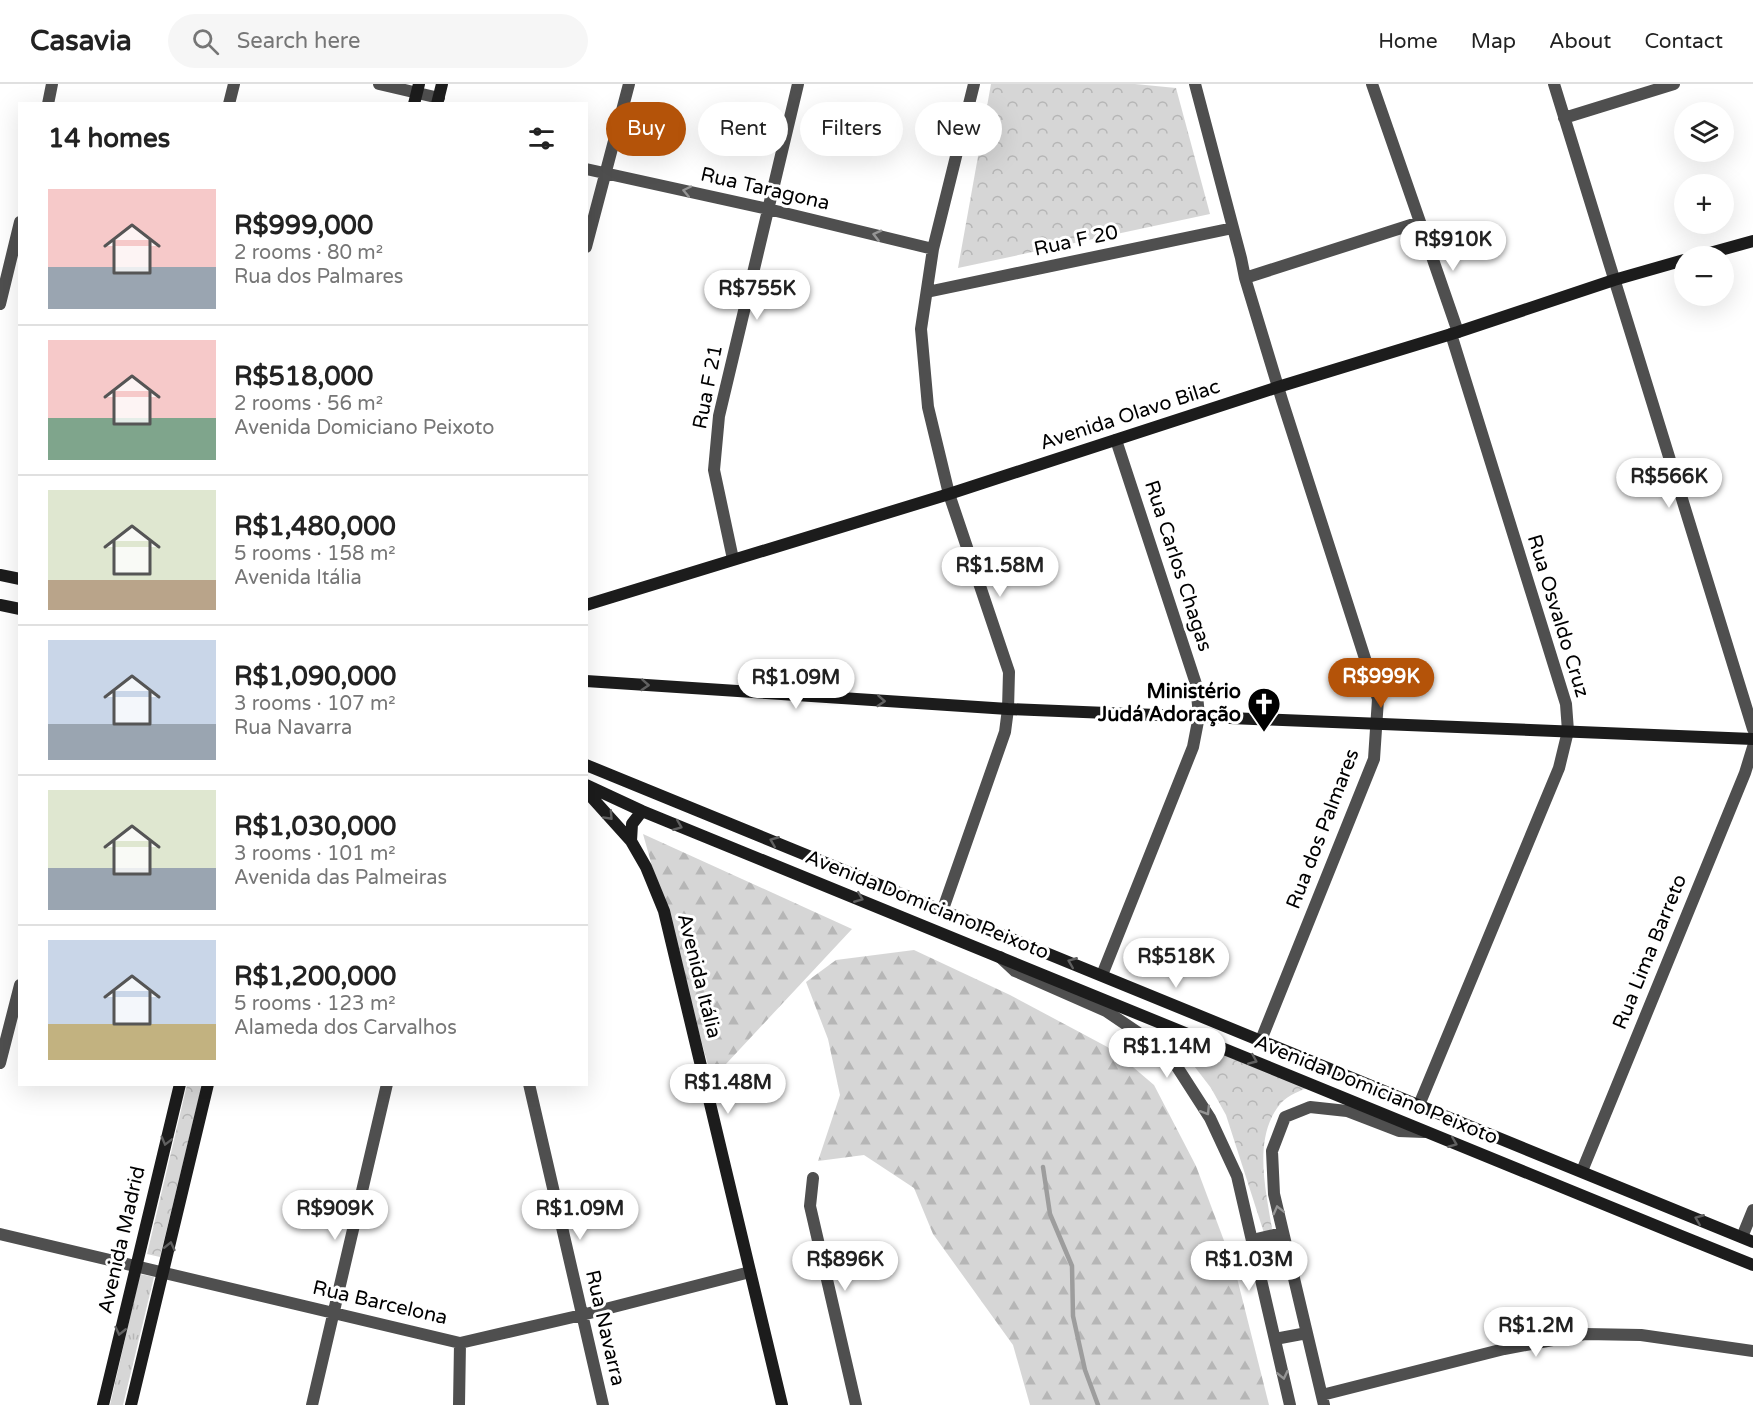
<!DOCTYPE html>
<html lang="en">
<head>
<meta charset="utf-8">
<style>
	body { margin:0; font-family:"Varela Round",sans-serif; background:#f6f6f6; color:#222; height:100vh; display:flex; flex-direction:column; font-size:22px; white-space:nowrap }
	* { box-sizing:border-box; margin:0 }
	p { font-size:20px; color:#767676 }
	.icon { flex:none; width:33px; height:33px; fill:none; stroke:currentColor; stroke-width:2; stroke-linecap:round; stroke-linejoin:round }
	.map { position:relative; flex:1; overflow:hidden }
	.panel { position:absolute; left:18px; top:18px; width:570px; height:984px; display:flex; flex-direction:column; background:#fff; border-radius:0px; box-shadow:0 6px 24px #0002 }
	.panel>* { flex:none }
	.top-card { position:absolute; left:606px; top:18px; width:570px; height:54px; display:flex; gap:12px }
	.controls { position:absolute; left:1674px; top:18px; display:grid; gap:12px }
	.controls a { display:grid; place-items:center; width:60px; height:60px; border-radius:50%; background:#fff; box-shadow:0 6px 24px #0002; font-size:30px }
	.price { position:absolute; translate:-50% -51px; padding:0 14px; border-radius:21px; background:#fff; color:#222; font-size:20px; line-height:39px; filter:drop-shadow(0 2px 3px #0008) }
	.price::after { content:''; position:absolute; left:50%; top:36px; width:18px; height:14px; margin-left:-9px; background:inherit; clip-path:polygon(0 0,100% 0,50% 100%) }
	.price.selected { background:#b45309; color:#fff }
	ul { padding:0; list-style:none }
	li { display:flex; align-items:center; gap:18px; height:150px; padding:0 30px }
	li+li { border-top:2px solid #e0e0e0 }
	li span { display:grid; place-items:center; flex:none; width:168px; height:120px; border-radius:0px; color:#555 }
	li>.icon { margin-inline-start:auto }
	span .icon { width:72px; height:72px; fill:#fffc; stroke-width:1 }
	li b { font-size:26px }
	h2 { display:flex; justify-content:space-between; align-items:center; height:72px; padding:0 30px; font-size:26px }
	.chip { padding:0 21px; border-radius:27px; background:#fff; box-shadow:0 6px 24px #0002; font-size:21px; line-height:54px }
	.chip.selected { background:#b45309; color:#fff }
	header { display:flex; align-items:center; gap:36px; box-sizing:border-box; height:84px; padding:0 30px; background:#fff; border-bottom:2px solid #e0e0e0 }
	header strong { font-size:28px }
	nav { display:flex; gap:33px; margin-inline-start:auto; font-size:21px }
	.search { width:420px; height:54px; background:#f6f6f6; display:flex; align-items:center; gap:15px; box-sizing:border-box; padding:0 21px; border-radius:33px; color:#767676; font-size:22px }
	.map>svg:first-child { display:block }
	.grass { fill:url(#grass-tufts) }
	.forest { fill:url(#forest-firs) }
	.park { fill:url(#park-crowns) }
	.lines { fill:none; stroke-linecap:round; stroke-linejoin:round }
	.stream { stroke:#9d9d9d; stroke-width:4.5 }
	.street { stroke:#4f4f4f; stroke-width:12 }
	.secondary { stroke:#1c1c1c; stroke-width:12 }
	.oneway { stroke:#959595 }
	.oneway2 { stroke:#606060 }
	.labels { text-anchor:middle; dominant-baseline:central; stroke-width:6; stroke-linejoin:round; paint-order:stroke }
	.street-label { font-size:20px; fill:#000; stroke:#fff }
	.poi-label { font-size:20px; font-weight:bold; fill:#000; stroke:#fff; text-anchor:end }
</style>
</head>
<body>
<header>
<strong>Casavia</strong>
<div class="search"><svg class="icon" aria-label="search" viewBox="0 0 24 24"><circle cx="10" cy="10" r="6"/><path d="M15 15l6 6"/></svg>Search here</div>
<nav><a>Home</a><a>Map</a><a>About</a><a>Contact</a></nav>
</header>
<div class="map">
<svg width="1753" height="1321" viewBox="0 0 1753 1321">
	<defs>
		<pattern id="grass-tufts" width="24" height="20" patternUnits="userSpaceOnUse" patternTransform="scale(1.5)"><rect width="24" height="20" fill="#d6d6d6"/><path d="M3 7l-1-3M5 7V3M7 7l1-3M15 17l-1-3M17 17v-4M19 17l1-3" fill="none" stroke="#b6b6b6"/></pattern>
		<pattern id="forest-firs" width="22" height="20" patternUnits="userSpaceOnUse" patternTransform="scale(1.5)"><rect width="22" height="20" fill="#d6d6d6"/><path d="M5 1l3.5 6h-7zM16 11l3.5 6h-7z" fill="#b6b6b6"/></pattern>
		<pattern id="park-crowns" width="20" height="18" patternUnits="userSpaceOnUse" patternTransform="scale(1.5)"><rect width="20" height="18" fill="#d6d6d6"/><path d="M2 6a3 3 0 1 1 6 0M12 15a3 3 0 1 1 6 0" fill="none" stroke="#b6b6b6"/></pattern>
	</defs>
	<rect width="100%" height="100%" fill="#fff"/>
	<path class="grass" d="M140,1190L154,1193L123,1321H110Z"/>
	<path class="forest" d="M643,750L852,845L712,995Z
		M914,866L1010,911L1113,966L1154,1001L1196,1082L1235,1186L1269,1321H1030L1013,1261L933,1150L914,1104L864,1071L818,1077L840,1011L828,955L806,898L836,876Z"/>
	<path class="park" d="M991,0H1135L1176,4L1210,130L958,184Z
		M1168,948L1309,1003C1300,1007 1288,1011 1281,1019C1252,1053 1266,1106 1272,1145L1264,1149L1226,1031L1211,1004Z
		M187,1001H202L160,1173L147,1170Z"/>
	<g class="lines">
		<path class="stream" d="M1043,1083L1050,1130L1072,1182L1073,1232L1085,1286L1098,1321"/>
		<path class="street" d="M379,0L439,14
			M1195,0L1241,174L1245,194L1420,138L1372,0
			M1554,0L1753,645
			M48,20L52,0
			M229,20L234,0
			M1564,34L1674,0
			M586,85L768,125L933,165
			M1420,138L1458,248
			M586,163L629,0
			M1245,194L1282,316L1378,615L1374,675L1261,956
			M927,208L1233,144
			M0,220L20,138
			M733,475L714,386L719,332L798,0
			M943,825L1005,648L1008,625L1009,588L949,410L928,323L921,245L933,165L974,0
			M1000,873L1015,887L1106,927L1146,954L1172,975L1210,1034L1237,1092L1290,1321
			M1102,891L1193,663L1199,632L1196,600L1116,356
			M0,979L20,901
			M529,1000L603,1321
			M1419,1021L1559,684L1568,647L1566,620L1451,250
			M1582,1087L1745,689L1753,663
			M813,1094L810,1122L856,1321
			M0,1150L460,1259L582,1231L750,1188
			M1742,1153L1753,1126
			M1252,1156L1283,1149
			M1260,1190L1291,1183
			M1275,1255L1307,1249
			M1322,1311L1504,1265L1585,1250L1641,1251L1753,1267
			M312,1321L387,1000
			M459,1321L460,1259
			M1324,1321L1274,1110L1272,1067L1285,1033L1310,1023L1347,1027L1399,1047L1424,1048"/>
		<path class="secondary" d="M414,20L419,0
			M437,20L442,0
			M1699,172L1753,157
			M0,491L20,495
			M0,521L20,525
			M586,521L949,410L1278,303L1458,248L1614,196L1684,176
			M586,597L1008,625L1753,655
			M586,681L1753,1158
			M586,701L642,727C1013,876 1382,1031 1753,1181
			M586,707L631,757L646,783L664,827L782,1321
			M631,757L632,740L642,727
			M103,1321L180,1000
			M131,1321L208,1000"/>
	</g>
	<defs><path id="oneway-chevron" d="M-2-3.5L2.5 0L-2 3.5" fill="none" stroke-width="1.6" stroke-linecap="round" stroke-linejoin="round" transform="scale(1.5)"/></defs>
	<g class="oneway">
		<use href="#oneway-chevron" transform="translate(687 107) rotate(-168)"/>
		<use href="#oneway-chevron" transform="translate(877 151) rotate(-166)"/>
		<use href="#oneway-chevron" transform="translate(1206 1027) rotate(58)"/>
		<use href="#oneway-chevron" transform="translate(1278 1126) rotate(-104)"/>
		<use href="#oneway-chevron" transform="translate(1283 1291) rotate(77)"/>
	</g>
	<g class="oneway2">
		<use href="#oneway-chevron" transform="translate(645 601) rotate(4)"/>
		<use href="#oneway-chevron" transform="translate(881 617) rotate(4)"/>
		<use href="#oneway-chevron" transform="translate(609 732) rotate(47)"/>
		<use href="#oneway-chevron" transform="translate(678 742) rotate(22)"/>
		<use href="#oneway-chevron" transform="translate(774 757) rotate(-158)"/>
		<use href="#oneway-chevron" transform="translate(859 814) rotate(22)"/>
		<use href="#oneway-chevron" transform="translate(1072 878) rotate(-158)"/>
		<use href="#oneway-chevron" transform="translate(1253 976) rotate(23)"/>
		<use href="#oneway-chevron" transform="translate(166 1057) rotate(104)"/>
		<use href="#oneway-chevron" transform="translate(1453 1059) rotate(22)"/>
		<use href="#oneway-chevron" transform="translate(1699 1135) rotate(-158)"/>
		<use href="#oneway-chevron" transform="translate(170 1162) rotate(-77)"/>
		<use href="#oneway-chevron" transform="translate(120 1247) rotate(103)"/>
	</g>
	<defs>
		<g id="church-pin" transform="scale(1.725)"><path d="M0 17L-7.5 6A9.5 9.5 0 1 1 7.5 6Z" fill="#000" stroke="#fff"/><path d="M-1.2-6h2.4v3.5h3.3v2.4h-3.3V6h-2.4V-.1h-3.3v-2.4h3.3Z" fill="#fff"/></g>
	</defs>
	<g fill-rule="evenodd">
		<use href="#church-pin" x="1264" y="620"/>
	</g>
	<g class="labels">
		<g class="street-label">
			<text transform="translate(765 105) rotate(13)">Rua Taragona</text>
			<text transform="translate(1076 157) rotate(-12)">Rua F 20</text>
			<text transform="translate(708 303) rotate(-79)">Rua F 21</text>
			<text transform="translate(1130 331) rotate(-18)">Avenida Olavo Bilac</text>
			<text transform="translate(1178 482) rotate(72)">Rua Carlos Chagas</text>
			<text transform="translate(1558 532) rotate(73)">Rua Osvaldo Cruz</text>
			<text transform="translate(1323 745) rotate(-69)">Rua dos Palmares</text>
			<text transform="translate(927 821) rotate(22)">Avenida Domiciano Peixoto</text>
			<text transform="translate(1650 868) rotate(-68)">Rua Lima Barreto</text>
			<text transform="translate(699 892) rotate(76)">Avenida Itália</text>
			<text transform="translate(1376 1006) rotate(22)">Avenida Domiciano Peixoto</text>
			<text transform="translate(122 1156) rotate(-77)">Avenida Madrid</text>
			<text transform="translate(380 1219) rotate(13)">Rua Barcelona</text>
			<text transform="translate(605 1244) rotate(77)">Rua Navarra</text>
		</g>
		<g class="poi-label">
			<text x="1241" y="608">Ministério<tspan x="1241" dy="23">Judá Adoração</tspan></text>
		</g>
	</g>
</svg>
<div class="controls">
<a><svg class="icon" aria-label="layers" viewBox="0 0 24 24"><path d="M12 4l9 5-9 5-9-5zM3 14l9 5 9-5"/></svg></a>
<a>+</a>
<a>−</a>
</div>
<b class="price" style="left:1453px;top:188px">R$910K</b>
<b class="price" style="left:757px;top:237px">R$755K</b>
<b class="price" style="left:1669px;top:425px">R$566K</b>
<b class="price" style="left:1000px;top:514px">R$1.58M</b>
<b class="price selected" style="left:1381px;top:625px">R$999K</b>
<b class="price" style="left:796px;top:626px">R$1.09M</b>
<b class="price" style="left:1176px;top:905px">R$518K</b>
<b class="price" style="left:1167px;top:995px">R$1.14M</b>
<b class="price" style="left:728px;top:1031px">R$1.48M</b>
<b class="price" style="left:335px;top:1157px">R$909K</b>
<b class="price" style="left:580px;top:1157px">R$1.09M</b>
<b class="price" style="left:845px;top:1208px">R$896K</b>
<b class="price" style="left:1249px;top:1208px">R$1.03M</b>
<b class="price" style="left:1536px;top:1274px">R$1.2M</b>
<div class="top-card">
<a class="chip selected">Buy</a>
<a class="chip">Rent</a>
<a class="chip">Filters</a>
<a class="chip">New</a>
</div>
<section class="panel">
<h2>14 homes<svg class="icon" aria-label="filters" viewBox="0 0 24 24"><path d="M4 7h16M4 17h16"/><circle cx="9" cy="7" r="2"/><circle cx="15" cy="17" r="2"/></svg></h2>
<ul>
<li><span style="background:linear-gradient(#f6c9c9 65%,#9aa5b1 0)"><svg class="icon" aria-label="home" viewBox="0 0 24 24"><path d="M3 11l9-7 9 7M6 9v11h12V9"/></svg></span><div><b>R$999,000</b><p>2 rooms · 80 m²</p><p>Rua dos Palmares</p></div></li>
<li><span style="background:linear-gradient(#f6c9c9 65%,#7fa58c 0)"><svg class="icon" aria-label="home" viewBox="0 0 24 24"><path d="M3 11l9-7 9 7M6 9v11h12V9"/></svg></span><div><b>R$518,000</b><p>2 rooms · 56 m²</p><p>Avenida Domiciano Peixoto</p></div></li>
<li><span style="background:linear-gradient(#dfe7d0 75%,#b9a48a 0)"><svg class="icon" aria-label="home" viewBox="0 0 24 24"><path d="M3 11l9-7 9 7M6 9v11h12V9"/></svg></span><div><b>R$1,480,000</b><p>5 rooms · 158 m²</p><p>Avenida Itália</p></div></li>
<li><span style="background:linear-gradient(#c9d6e8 70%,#9aa5b1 0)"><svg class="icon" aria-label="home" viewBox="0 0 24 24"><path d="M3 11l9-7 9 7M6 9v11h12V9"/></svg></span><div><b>R$1,090,000</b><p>3 rooms · 107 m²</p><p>Rua Navarra</p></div></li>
<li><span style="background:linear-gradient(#dfe7d0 65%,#9aa5b1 0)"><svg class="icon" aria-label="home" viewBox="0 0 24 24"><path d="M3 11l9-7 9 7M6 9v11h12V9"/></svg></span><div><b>R$1,030,000</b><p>3 rooms · 101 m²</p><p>Avenida das Palmeiras</p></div></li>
<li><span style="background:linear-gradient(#c9d6e8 70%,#c2b280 0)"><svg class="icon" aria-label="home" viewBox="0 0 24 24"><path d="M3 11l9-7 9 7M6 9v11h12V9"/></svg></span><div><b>R$1,200,000</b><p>5 rooms · 123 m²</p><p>Alameda dos Carvalhos</p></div></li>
</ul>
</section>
</div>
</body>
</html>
